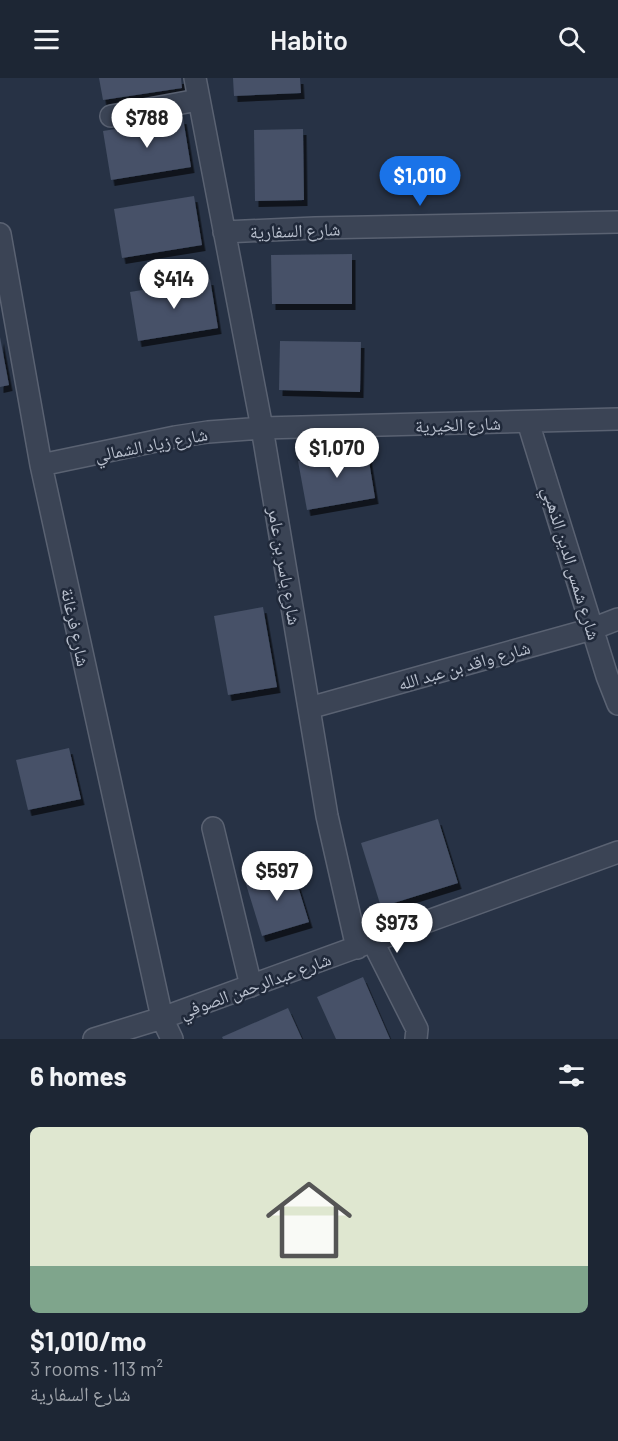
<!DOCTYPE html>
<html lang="en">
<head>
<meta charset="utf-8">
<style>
	body { margin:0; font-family:Barlow,"Noto Naskh Arabic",sans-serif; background:#252e3c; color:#f1f3f6; height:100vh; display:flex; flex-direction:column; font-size:22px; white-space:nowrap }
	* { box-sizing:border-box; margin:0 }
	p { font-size:20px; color:#a0a5ac }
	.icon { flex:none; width:33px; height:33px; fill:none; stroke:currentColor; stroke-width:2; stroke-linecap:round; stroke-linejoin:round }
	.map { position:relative; height:961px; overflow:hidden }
	.details { display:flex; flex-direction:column; background:#1d2634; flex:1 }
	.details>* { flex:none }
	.price { position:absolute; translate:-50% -51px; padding:0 14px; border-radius:21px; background:#fff; color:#222; font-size:20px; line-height:39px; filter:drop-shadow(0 2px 3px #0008) }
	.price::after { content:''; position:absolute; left:50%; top:36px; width:18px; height:14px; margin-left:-9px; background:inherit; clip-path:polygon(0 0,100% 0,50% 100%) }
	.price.active { background:#1a73e8; color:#fff }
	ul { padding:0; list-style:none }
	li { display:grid; align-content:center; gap:12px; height:318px; padding:0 30px }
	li+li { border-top:2px solid #3b434f }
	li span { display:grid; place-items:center; height:186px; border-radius:9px; color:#555 }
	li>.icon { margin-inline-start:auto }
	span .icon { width:108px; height:108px; fill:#fffc; stroke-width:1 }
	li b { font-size:26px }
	h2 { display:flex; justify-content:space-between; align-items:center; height:72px; padding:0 30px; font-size:26px }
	header { display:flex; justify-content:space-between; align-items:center; height:78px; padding:0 30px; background:#1d2634; font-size:27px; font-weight:600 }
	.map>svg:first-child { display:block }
	.building { fill:#465167; filter:url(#shadow) }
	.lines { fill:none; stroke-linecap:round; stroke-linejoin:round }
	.minor-casing { stroke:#5a6272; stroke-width:24 }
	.minor { stroke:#3b4455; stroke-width:21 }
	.labels { text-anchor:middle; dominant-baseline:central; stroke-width:5; stroke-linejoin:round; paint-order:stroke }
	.street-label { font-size:18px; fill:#b9c0ce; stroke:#20293a }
</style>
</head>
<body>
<header><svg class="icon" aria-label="menu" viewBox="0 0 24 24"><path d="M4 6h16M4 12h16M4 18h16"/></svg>Habito<svg class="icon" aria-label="search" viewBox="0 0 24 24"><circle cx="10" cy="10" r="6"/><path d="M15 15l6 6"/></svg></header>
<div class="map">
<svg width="618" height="961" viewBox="0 0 618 961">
	<defs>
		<filter id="shadow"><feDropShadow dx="3.5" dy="6" stdDeviation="0" flood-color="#0009"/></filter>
	</defs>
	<rect width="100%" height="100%" fill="#273245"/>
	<path class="building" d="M99,0H181L182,10L103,22Z
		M233,0H300L301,15L234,18Z
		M183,40L191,89L111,102L103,53Z
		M303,51L304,122L255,123L254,52Z
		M194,118L202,167L122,180L114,131Z
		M352,176V226H272L271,177Z
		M210,201L218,250L138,263L130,214Z
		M0,259L9,307L0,309Z
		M280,263L361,264L360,314L279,312Z
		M367,371L375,420L307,432L298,383Z
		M263,529L277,609L228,617L214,538Z
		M69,670L81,721L28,732L16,682Z
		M438,741L458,805L381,829L361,765Z
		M292,789L309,844L262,858L245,803Z
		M363,899L390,961H336L317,919Z
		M288,930L302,961H223L222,959Z"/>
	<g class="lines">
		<g class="minor-casing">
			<path id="minor" d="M195,0L262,350L327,738L357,870
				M111,38L198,22
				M224,154L315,150L618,144
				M0,156L41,387L162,940L172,961
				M528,344L607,598L618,626
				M41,387L175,359L208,354L262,350L618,341
				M309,630L592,551L618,541
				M213,750L251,908
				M373,864L417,951L416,961
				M94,961L162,940L618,774"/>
		</g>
		<use href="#minor" class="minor"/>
	</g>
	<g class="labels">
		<g class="street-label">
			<text transform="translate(295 152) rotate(-2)">شارع السفارية</text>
			<text transform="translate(458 346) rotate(-2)">شارع الخيرية</text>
			<text transform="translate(151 366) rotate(-11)">شارع زياد الشمالي</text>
			<text transform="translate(572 485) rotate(73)">شارع شمس الدين الذهبي</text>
			<text transform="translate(285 488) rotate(80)">شارع ياسر بن عامر</text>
			<text transform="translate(76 549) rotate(78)">شارع فرغانة</text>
			<text transform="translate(464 587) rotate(-16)">شارع واقد بن عبد الله</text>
			<text transform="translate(255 907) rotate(-20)">شارع عبدالرحمن الصوفي</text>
		</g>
	</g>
</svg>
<b class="price" style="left:147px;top:71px">$788</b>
<b class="price active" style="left:420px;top:129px">$1,010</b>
<b class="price" style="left:174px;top:232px">$414</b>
<b class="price" style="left:337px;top:401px">$1,070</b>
<b class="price" style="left:277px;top:824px">$597</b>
<b class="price" style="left:397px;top:876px">$973</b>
</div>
<section class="details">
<h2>6 homes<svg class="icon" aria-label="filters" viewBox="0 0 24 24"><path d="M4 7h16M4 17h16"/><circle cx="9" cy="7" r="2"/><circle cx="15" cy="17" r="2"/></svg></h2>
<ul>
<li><span style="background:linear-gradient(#dfe7d0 75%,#7fa58c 0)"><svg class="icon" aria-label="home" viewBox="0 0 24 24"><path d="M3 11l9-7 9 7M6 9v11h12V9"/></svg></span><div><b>$1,010/mo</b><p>3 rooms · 113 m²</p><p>شارع السفارية</p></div></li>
</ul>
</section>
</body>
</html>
